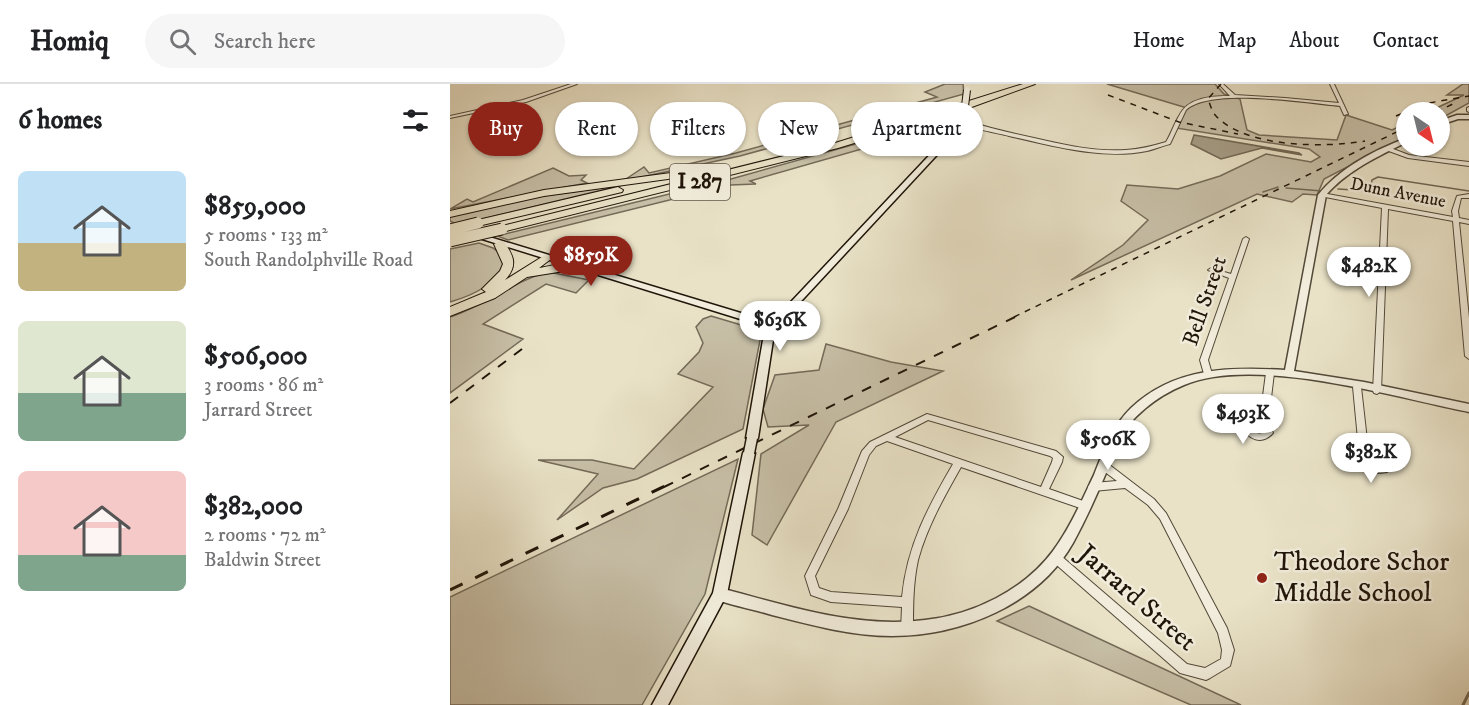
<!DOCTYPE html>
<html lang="en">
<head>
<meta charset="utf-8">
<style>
	body { margin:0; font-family:"IM FELL DW Pica",serif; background:#f6f6f6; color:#202124; height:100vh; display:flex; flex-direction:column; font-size:22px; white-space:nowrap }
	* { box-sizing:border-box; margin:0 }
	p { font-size:20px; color:#757577 }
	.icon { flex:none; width:33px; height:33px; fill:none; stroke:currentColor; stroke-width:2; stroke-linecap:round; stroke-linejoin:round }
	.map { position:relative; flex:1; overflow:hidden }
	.details { display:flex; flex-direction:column; background:#fff; width:450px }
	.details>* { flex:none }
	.banner { position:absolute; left:18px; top:18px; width:570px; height:54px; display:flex; gap:12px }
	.needle { width:39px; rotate:145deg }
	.tools { position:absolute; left:946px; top:18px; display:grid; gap:12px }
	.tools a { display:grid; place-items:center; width:54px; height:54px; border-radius:50%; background:#fff; box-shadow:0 2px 4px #0004; font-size:30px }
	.price { position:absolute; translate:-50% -51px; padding:0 14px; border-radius:21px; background:#fff; color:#222; font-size:20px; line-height:39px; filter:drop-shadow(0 2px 3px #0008) }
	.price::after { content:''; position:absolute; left:50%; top:36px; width:18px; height:14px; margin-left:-9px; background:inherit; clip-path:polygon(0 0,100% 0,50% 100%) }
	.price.active { background:#8f2418; color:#fff }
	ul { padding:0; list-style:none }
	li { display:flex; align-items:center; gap:18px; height:150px; padding:0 18px }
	li span { display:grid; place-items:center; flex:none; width:168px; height:120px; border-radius:9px; color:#555 }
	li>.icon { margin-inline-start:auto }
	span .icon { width:72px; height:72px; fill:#fffc; stroke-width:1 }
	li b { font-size:26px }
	h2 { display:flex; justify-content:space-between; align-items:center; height:72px; padding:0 18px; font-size:26px }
	.pill { padding:0 21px; border-radius:27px; background:#fff; box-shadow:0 2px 4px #0004; font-size:21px; line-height:54px }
	.pill.active { background:#8f2418; color:#fff }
	header { display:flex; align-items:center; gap:36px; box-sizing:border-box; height:84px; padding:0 30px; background:#fff; border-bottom:2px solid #e0e0e0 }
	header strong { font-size:28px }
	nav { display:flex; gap:33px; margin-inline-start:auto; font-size:21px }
	.search { width:420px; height:54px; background:#f6f6f6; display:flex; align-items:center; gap:15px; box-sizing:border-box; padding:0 21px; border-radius:33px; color:#757577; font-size:22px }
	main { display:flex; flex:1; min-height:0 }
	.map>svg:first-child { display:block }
	.green { fill:#c7bfa7; stroke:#746a58; stroke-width:1.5 }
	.water { fill:#a59c86; stroke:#706654; stroke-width:1.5 }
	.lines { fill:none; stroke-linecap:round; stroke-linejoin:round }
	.stream-far1 { stroke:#706654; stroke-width:1.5 }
	.stream { stroke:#706654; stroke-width:3 }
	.minor-casing { stroke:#524838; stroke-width:2 }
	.tertiary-casing { stroke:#524838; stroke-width:3 }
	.secondary-casing { stroke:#201509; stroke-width:3 }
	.motorway-casing { stroke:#201509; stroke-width:2 }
	.minor { fill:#f1ecdb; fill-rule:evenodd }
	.tertiary { fill:#f1ecdb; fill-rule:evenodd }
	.secondary { fill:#f1ecdb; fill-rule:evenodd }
	.motorway { fill:#e9e2c7; fill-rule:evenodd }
	.rail-far2 { stroke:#201509; stroke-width:1.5; stroke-dasharray:6 6; stroke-linecap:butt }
	.rail-far1 { stroke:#201509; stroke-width:2; stroke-dasharray:10 10; stroke-linecap:butt }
	.rail { stroke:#201509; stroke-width:3; stroke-dasharray:14 14; stroke-linecap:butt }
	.secondary-bridge-far1-casing { stroke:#201509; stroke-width:8; stroke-linecap:butt }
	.secondary-bridge-casing { stroke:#201509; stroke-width:13; stroke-linecap:butt }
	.motorway-bridge-casing { stroke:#201509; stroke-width:13; stroke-linecap:butt }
	.secondary-bridge-far1 { stroke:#f1ecdb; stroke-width:6 }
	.secondary-bridge { stroke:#f1ecdb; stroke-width:10 }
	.motorway-bridge { stroke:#e9e2c7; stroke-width:11 }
	.poi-dot { fill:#8f2418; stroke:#f1ecdb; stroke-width:2 }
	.labels { text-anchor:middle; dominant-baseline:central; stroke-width:5; stroke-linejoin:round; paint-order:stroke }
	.far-street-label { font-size:18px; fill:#201509; stroke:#f1ecdb }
	.shield { fill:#f1ecdb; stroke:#5f5648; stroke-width:1.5 }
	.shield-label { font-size:21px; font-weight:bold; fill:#201509 }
	.street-label { font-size:22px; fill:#201509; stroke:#f1ecdb }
	.near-poi-label { font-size:27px; fill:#201509; stroke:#f1ecdb; text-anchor:start }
	.near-street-label { font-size:27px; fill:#201509; stroke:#f1ecdb }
</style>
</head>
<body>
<header>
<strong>Homiq</strong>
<div class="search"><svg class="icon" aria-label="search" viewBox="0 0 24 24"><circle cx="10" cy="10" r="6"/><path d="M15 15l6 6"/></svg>Search here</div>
<nav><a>Home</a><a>Map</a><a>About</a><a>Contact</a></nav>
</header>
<main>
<section class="details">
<h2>6 homes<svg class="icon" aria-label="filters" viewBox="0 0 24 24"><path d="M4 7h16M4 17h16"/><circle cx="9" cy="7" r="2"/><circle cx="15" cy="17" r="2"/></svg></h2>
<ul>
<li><span style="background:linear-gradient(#bfe0f5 60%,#c2b280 0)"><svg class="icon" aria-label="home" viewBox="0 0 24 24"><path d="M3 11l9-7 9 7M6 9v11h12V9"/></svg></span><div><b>$859,000</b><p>5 rooms · 133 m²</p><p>South Randolphville Road</p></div></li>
<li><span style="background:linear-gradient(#dfe7d0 60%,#7fa58c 0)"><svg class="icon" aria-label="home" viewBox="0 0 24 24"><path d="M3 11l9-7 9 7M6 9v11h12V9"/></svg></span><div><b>$506,000</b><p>3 rooms · 86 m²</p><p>Jarrard Street</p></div></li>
<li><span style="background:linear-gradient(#f6c9c9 70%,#7fa58c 0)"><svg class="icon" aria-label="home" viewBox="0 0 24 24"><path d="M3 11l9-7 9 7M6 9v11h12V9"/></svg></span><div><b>$382,000</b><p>2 rooms · 72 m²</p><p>Baldwin Street</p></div></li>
</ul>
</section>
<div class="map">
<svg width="1019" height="621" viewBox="0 0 1019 621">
	<rect width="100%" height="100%" fill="#e9e2c7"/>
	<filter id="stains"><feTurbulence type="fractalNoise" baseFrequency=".00333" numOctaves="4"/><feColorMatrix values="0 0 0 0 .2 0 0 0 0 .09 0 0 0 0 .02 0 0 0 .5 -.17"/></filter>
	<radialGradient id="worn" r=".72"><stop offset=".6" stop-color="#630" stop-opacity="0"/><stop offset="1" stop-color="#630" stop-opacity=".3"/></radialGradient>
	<path class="green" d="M495,0H513L514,10L290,72L173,97L194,83L199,89L286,69L487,13L475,8Z
		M657,0H765L774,10L790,15L797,46L809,51L887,56L896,31L942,46L957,39V52L874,95L867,111L853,110L842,118L807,110L621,196L673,161L698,136L671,117L677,101L728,105L770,92L816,70L861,78L870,73L859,65L726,44L737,24Z
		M1013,0H1019V19L990,35V28H978L1014,11H997Z
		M488,37L502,40L478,60L474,71L422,62L300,97L306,100L280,101L58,156L47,152L281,95Z
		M103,84L119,92L136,91L131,96L137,99L0,125L17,115L23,118Z
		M173,101L8,141L0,137V132L79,114Z
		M29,159L43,164L57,175C48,200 24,211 0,218V165Z
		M99,188L139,196L126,209L96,200L33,240L73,255L0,309V233C36,222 64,196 99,188Z
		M261,232L298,243L311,251L293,345L187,395L153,404L107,436L148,390L88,376H142L184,385L263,303L228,290L249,268L253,259L246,243L253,235Z
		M376,260L441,278L493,287L386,338L317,461L302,451L311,370L359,341L318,343L313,325L325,291L369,286Z
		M288,375L255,510L192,621H0V513Z
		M579,522L791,621H741L547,537Z"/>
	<path class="water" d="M744,51L849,69L852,71L812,64L771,75L741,60Z"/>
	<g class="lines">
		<path class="stream-far1" d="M836,104L872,107
			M888,105L920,107L922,96L928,93L1019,107
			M813,108L828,103"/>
		<path class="stream" d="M1013,621L1019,609"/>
		<g class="minor-casing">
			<path id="minor" d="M121,0H127L76,18L0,34V32L73,16Z
				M769,0H773L785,11L835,14L889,19L880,0H884L898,30L894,31L890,22C857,19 760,3 736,26L720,60C712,62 705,65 697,67C652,76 603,62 559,52C543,48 525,46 511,37L513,36C536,43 560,49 584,54C614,61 645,68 676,66C690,65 703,62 716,58C721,50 724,40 729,32C738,13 762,12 780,12Z
				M1019,23V28L1017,27V24Z
				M938,63L959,71L1019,78V82L958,74L936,66V64Z
				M872,109L1003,133L1002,127L1007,112L1019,110V114H1011L1008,127L1009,134L1019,136V140L1009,138L1019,234V275L1015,272L1003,137L938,125L931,307L927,310L924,309L923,307L932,124L870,112L869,111Z
				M796,153L799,155L758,276L762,290L758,293L754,290L750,276L779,194L758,186L761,184L781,190L793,155Z
				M820,286L824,289L818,339L823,349C812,362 798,355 791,342L796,334L799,333L810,335L816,289ZM801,340L811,342L814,348C808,352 803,347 799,342Z
				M907,300L911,303L918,365L924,366L937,375L939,385L937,388C921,391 909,389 904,372L909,366L903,303ZM919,372L929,380V382C922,382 916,380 914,373Z
				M477,330L606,367L613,373L612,378L599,405L636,418L638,421L636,424L633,425L511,383C494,413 477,443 468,476C463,499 463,523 463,546L461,550L457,551L453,550L451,546L452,523L381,518L361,511L355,492L388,425L412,367L420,358ZM478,336L600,372L603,374L602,378L591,403L445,353ZM437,357L503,380C478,423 457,462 452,513L381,508L369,504L365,492L398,425L419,371L426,362Z
				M654,378L657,379L704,415L716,429L777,544L784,566L780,582L760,594L756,596L730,589L602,477L601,474L602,471L606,469L610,471L737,580L755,584L771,575L772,566L768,549L710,435L698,421L675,404L643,407L640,406L638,403L640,400L643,399L667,397L651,385L649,382L651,379Z"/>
		</g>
		<g class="tertiary-casing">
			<path id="tertiary" d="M1019,31V35H1008L990,41V37L1007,31Z
				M957,54V58C927,73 898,86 876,111L844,287L914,298L1019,320V328C944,313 805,271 734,301C707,312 680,333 667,359C662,369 660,379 656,389C646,413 635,437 623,459C588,521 511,552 442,552C401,552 361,541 322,531C303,525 283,522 265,515L263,510L265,505L270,504C336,521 405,545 475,536C523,531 574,506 603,467C620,444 632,416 644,391C654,366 661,344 681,324C725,283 779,283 835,286L868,111C890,84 924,66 957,54Z"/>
		</g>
		<g class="secondary-casing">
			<path id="secondary" d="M512,29L517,30L511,45L329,241L323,256L308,354L306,357H298L296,354L313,256L319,242L300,238L16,150L20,148H23L304,233L323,237L506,43Z
				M299,365L303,366L305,369L277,510L218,621H202L263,509L293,369L295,366Z"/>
		</g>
		<g class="motorway-casing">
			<path id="motorway" d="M573,0H585L519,24L388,64L56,147L38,154L32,151L48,143L382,60Z
				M243,86L248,89L247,91L94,112L0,133V127L94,106Z
				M168,103L173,106L172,108L28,142L22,139L28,136Z
				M50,157L54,158C64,172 68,182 55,196L95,171L101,175L89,184C102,182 122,175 133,184L127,188H108L77,193L45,214L0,232V223L36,208L32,205L50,187L53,180L44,160Z"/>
		</g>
		<use href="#minor" class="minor"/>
		<use href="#tertiary" class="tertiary"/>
		<use href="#secondary" class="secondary"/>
		<use href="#motorway" class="motorway"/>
		<path class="rail-far2" d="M771,0L758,15C760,20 762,28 766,32C796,64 875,64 915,57
			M658,11L729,38L788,50
			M986,28L1005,19
			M946,32L979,19L1019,12
			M564,233L957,43"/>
		<path class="rail-far1" d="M0,319L76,262
			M214,403L567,232"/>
		<path class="rail" d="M0,506L217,401"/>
		<g class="secondary-bridge-far1-casing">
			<path id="secondary-bridge-far1" d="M514,30L517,6"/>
		</g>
		<g class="secondary-bridge-casing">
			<path id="secondary-bridge" d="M299,369L302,354"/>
		</g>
		<g class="motorway-bridge-casing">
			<path id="motorway-bridge" d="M0,146L28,139
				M0,157L52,145"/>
		</g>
		<use href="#secondary-bridge-far1" class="secondary-bridge-far1"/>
		<use href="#secondary-bridge" class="secondary-bridge"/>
		<use href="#motorway-bridge" class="motorway-bridge"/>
	</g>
	<circle class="poi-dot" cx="812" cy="494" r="6"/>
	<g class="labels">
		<g class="far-street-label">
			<text transform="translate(948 109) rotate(11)">Dunn Avenue</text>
		</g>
		<rect class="shield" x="220" y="80" width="60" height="36" rx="4.5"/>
		<g class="shield-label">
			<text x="250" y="98">I 287</text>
		</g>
		<g class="street-label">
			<text transform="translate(755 217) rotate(-71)">Bell Street</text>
		</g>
		<g class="near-poi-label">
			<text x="824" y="478">Theodore Schor<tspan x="824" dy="31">Middle School</tspan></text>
		</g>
		<g class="near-street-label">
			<text transform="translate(687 514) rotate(41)">Jarrard Street</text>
		</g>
	</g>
	<rect width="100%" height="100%" filter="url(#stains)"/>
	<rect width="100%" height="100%" fill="url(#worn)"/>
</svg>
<div class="tools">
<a><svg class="needle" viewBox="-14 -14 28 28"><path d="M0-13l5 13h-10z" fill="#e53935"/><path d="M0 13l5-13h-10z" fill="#757577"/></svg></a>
</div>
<b class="price active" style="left:141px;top:203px">$859K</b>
<b class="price" style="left:919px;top:214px">$482K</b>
<b class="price" style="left:330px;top:268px">$636K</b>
<b class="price" style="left:793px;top:361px">$493K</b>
<b class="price" style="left:658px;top:387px">$506K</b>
<b class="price" style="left:921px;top:400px">$382K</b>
<div class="banner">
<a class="pill active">Buy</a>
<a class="pill">Rent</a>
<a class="pill">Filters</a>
<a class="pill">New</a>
<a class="pill">Apartment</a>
</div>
</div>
</main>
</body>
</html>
